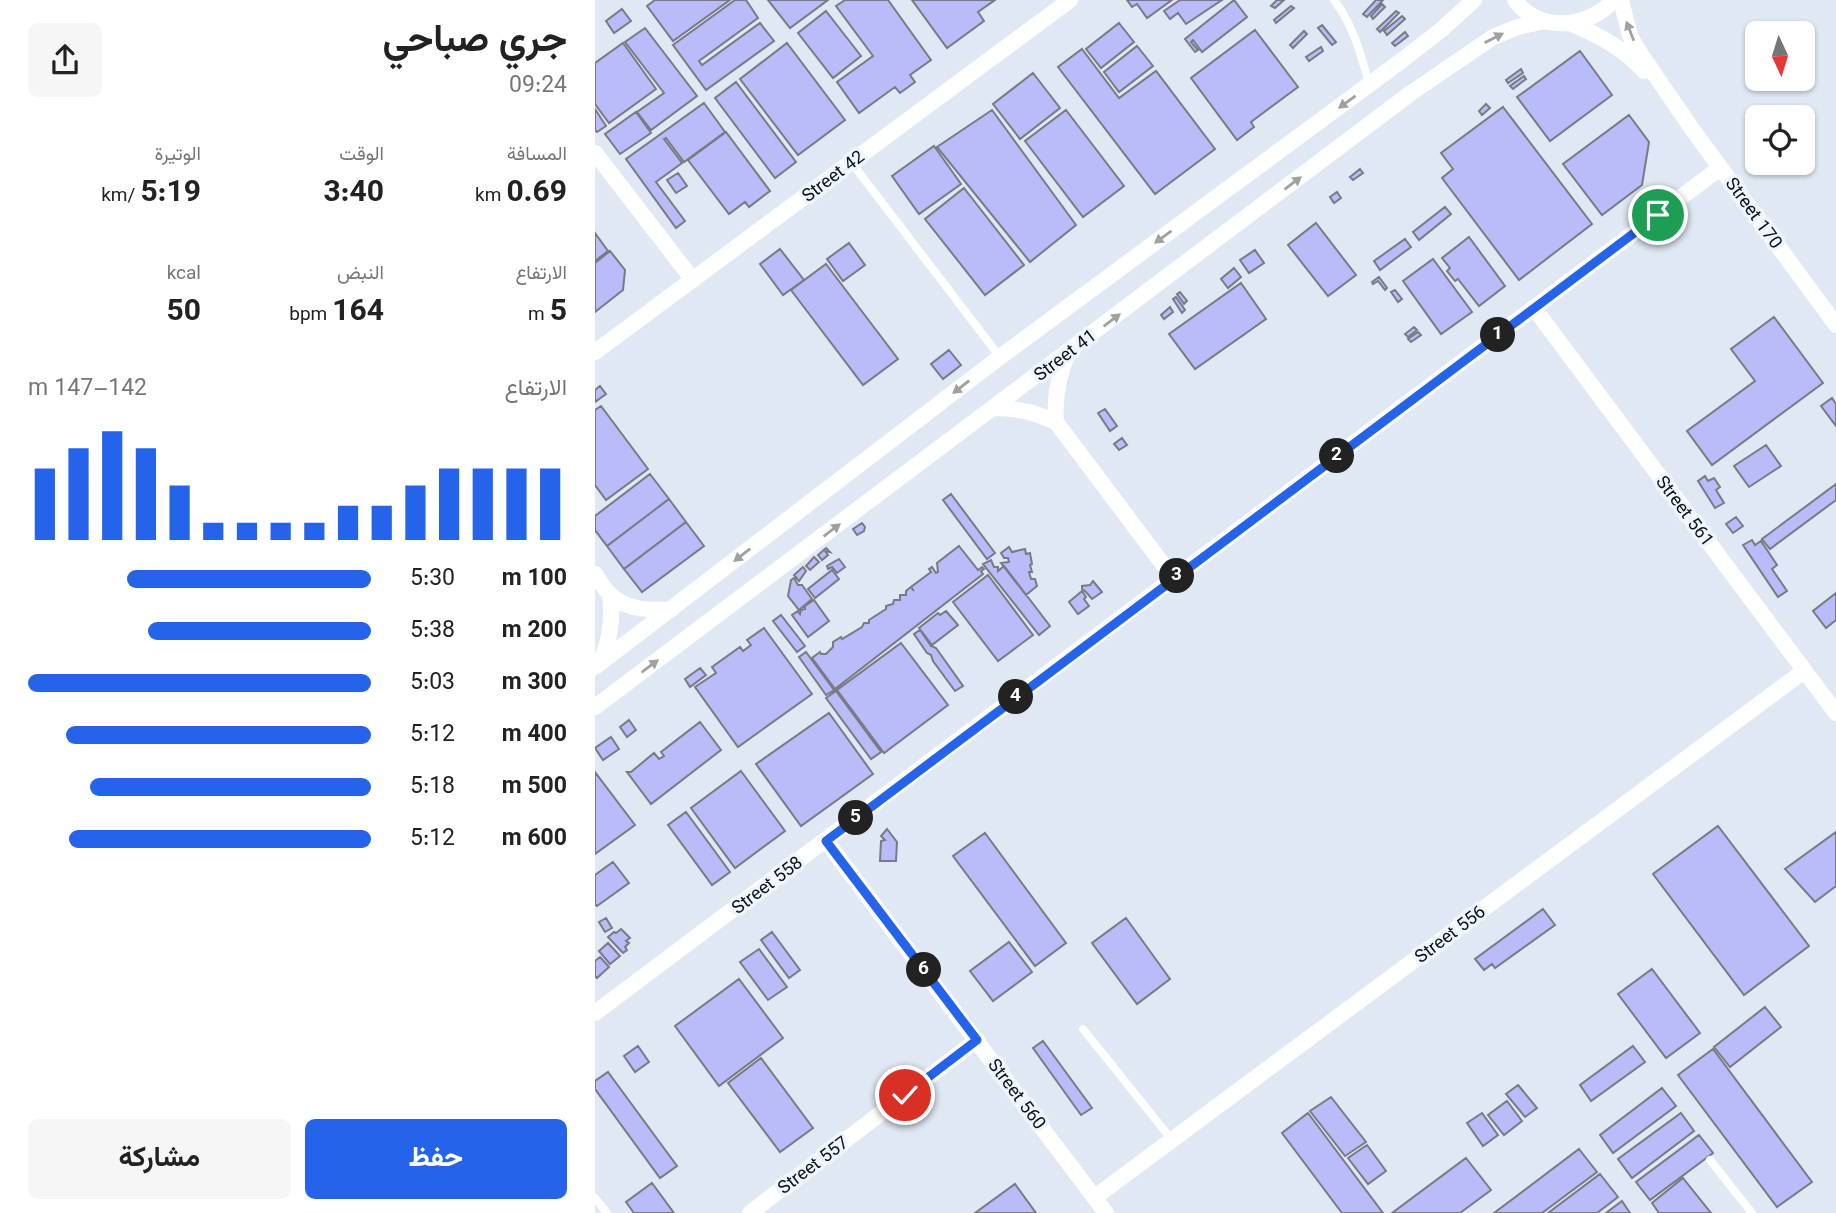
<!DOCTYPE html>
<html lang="ar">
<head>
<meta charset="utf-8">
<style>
  :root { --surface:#fff; --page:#f6f6f6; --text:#222; --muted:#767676; --accent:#2563eb }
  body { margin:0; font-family:Georgia,Vazirmatn,serif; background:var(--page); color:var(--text); direction:rtl; height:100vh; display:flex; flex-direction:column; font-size:26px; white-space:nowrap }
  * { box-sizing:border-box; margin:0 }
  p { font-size:23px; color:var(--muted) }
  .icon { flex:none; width:38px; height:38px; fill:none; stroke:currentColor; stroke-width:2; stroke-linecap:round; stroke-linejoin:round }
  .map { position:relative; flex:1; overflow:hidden; direction:ltr }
  .sheet { display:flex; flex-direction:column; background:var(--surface); width:595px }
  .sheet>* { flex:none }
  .needle { width:46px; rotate:176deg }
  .fabs { position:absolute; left:1150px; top:21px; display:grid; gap:14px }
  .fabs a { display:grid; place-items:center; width:70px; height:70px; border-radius:10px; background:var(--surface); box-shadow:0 2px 5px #0004; font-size:35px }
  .pin { position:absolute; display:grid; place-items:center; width:60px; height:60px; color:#fff; margin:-30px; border:4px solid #fff; border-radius:50%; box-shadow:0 2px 7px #0007 }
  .km { position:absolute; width:35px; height:35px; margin:-18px; border-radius:50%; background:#222; color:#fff; font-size:19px; line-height:35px; text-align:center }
  .round { display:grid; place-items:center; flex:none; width:74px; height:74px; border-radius:10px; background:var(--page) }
  .head { display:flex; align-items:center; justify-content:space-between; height:119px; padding:0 28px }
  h1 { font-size:38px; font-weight:700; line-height:52px }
  .figures { display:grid; grid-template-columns:repeat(3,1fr); gap:10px; height:119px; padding:7px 28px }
  .figures div { display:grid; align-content:center }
  .figures b { font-size:30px; font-weight:700 }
  .figures small { font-size:19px; font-weight:400 }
  .figures p { font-size:19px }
  .chart { height:196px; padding:14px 28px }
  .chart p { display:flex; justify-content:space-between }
  .chart svg { width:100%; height:126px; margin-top:7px; stroke:var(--accent); stroke-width:6 }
  .primary-button { display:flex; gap:14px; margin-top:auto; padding:14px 28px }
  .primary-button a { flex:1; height:80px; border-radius:10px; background:var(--accent); color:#fff; font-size:28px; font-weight:700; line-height:80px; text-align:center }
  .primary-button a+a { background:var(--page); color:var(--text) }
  ul { padding:0 28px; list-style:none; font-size:23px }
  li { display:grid; grid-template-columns:112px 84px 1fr; align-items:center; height:52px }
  li i { height:18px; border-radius:9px; background:var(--accent) }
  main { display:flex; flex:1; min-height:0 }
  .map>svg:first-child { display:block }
</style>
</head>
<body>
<main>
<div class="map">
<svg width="1241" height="1213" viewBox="0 0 1241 1213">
  <rect width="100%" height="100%" fill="#e0e8f3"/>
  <path fill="#babcf9" stroke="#797a85" stroke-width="2" d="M60,0H135L78,41L52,6Z
    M140,0H151L163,18L104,61L107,65L165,23L179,41L111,90L78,45Z
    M173,0H233L195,28Z
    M250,0H293L336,60L315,75L320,82L305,93L300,87L264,113L242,82L278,56L241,6Z
    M317,0H400L383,12L389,21L352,48Z
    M532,0H577L552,18L542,4L537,7Z
    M585,0H627L591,24L583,13L575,19L569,11Z
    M639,0L652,17L607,52L598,40L596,42L603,50L600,52L590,39Z
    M682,0H689L680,8L676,6Z
    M781,0H788L772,17L768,14Z
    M787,4L790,7L778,19L776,16Z
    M696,6L699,8L681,23L679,20Z
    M27,9L36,21L19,33L11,21Z
    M231,11L266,56L238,78L203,33Z
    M801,11L804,13L785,32L782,29Z
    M807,16L810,19L792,35L789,31Z
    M524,23L539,42L506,68L491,49Z
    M727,25L741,42L737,45L723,28Z
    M50,28L102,96L56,130L42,112L69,93L30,42Z
    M660,30L703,87L656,122L659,127L642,140L596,78Z
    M709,31L712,34L698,48L695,45Z
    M810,32L813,36L800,46L797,43Z
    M28,43L61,89L14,123L0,104V63Z
    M192,43L250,120L203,155L145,79Z
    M542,46L558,66L524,92L509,72Z
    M726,47L728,51L714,61L711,57Z
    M487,49L524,98L561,71L620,149L560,194L463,67Z
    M985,51L1017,95L955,141L922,97Z
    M926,69L928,73L913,83L911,80Z
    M438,73L465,108L425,139L398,104Z
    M929,76L931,79L918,89L915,86Z
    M141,82L201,162L180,178L120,98Z
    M109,103L130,132L89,162L71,138L69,139L87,163L61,182L90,221L81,228L31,159Z
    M891,104L895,108L887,115L884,111Z
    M908,107L997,224L924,280L847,178L858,169L846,153Z
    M0,109L11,126L2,132L0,130Z
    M397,110L481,225L435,262L342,147Z
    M471,110L529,186L488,217L430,141Z
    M41,112L56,133L25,154L10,134Z
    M1034,115L1054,142L1047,185L1007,215L968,164Z
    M131,132L175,191L154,207L150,202L134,214L93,160Z
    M339,146L366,184L324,214L297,176Z
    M765,169L768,173L758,180L755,177Z
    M83,173L92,186L81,193L72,180Z
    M369,188L429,265L390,295L330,219Z
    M742,192L746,198L739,203L735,197Z
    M850,207L856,214L824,240L818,232Z
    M721,223L761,275L733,296L693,245Z
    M0,233L13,251L0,261Z
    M874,237L910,286L884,306L863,279L860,281L852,271L855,268L847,258Z
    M810,239L816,247L785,270L779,261Z
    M254,243L270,265L248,281L232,259Z
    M185,249L209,280L188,295L165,264Z
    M660,250L669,263L654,273L645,260Z
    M15,251L30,270L28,290L0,312V263Z
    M838,259L877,312L846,334L808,281Z
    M231,264L303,359L268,385L196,290Z
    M639,268L646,277L633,288L626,279Z
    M784,277L792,288L790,290L783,281L778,284L777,282Z
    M646,283L671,319L600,369L574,334Z
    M800,290L807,299L803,302L796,292Z
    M585,292L592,301L589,304L582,294Z
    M581,297L590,310L587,313L578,299Z
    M575,307L578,312L569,319L566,315Z
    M1179,317L1228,383L1117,465L1092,431L1160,381L1136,349Z
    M819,327L822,330L813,337L810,334Z
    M823,332L826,335L816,342L813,339Z
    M354,350L366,365L348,379L336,364Z
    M5,386L11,394L0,402V390Z
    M1237,398L1241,404V426L1226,406Z
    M6,406L53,469L11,500L0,485V410Z
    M510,409L522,426L515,431L503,413Z
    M527,438L532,445L524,450L519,444Z
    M1171,445L1186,466L1154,487L1139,466Z
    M55,474L74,499L12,546L0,530V516Z
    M1110,476L1113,481L1119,478L1125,487L1121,490L1129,503L1120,508L1103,481Z
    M1241,484V500L1175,549L1167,539Z
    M356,494L400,553L392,559L348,500Z
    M74,499L91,522L29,569L12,546Z
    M1141,517L1148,526L1138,533L1131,524Z
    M91,522L109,546L47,592L29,569Z
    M267,523L270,527L269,531L262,535L258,529Z
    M1157,540L1160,545L1166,541L1182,565L1177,569L1192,591L1183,597L1148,545Z
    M364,546L383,570L387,567L389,569L386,571L388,574L240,689L217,658L225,652L226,654H231L238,647V642L246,637L247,639L267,627L269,623H274V620L291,609V606L298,604L299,600H305V595H311V591L316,587L319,591L316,587L336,572L334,569L337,567L341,573L343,572L342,563Z
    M414,547L417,552L430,549L431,554L435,553L437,564L435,565L437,572H434L436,579H440L442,586L431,595L406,563L414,562L413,558H409L406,553Z
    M231,548L235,552L230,551L233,555L227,560L223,555Z
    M219,557L224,562L215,570L211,566Z
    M244,559L250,567L242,573L237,567L233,569L232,566Z
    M396,560L399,567H403V571L409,566L455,626L444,635L388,564Z
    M208,567L211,571L204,581L199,575Z
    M237,570L244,579L220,598L213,589Z
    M393,575L438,635L403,661L358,602Z
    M199,578L203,585H207L217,599L204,610L193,596L196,580Z
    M498,581L507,592L497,599L491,592L487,589V586L495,585Z
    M487,591L491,597L489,599L494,606L483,614L474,602Z
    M1241,593V620L1231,628L1218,611Z
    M219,600L234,621L213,637L197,615L203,611L205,614L206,610L210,609V606Z
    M351,611L363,625L337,645L324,628L343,613L345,615Z
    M186,615L210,646L202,652L178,621Z
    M169,628L217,694L143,747L100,687L121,673L117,667L145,647L148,651L156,645L152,640Z
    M325,630L336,646L341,648L368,686L360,691L338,661L336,655L332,653L319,634Z
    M306,643L353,705L289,753L242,690Z
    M211,652L239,690L231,695L204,657Z
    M105,668L111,675L95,687L90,679Z
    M241,691L286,752L276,759L231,698Z
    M234,713L278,774L206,826L161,764Z
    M34,720L41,730L32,737L25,727Z
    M105,722L126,750L56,804L32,772H36L59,753L64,759L69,756L66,752Z
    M16,737L24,749L8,760L0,748Z
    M146,771L190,831L140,868L96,808Z
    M0,772L40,825L0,854Z
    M91,812L135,872L117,885L73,825Z
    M1123,826L1214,946L1149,995L1058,874Z
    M292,829L302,842L301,861H285L286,841L290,840L286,836Z
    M1241,832V886L1220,902L1190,869Z
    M390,833L471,943L440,966L358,856Z
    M18,862L34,883L2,906L0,904V875Z
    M948,909L960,925L900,968L897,964L889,970L880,959Z
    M11,918L17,928L10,932L4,922Z
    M531,918L575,979L542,1004L497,943Z
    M26,929L35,938L31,941L34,943L30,947L32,950L28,953L13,937L19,932L21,933Z
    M177,932L205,970L194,978L166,940Z
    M414,942L437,972L398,1001L375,971Z
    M13,943L25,956L15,964L4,951Z
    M164,949L192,987L173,1000L145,962Z
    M5,957L14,967L2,978L0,976V961Z
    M1057,969L1105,1033L1071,1058L1023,994Z
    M144,979L188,1038L124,1086L80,1026Z
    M1170,1007L1186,1027L1135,1067L1119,1047Z
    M448,1041L497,1108L486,1115L438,1048Z
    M43,1046L54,1062L40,1072L29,1056Z
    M1038,1046L1050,1062L996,1101L985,1085Z
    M1118,1049L1217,1182L1182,1207L1083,1075Z
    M166,1058L218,1128L185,1152L133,1083Z
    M13,1072L82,1166L65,1178L0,1089V1081Z
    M923,1085L942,1108L930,1117L911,1094Z
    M1067,1088L1081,1106L1018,1153L1005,1135Z
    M736,1097L771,1142L750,1156L715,1111Z
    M912,1101L927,1121L909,1135L893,1115Z
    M713,1113L788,1213H747L687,1133Z
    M887,1113L903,1135L888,1146L872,1123Z
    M1086,1113L1099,1131L1037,1178L1023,1159Z
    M1104,1135L1118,1153L1055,1200L1041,1182Z
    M772,1145L791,1171L773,1184L753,1158Z
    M984,1149L1002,1172L947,1213H899Z
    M871,1158L896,1190L865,1213H797Z
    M1005,1174L1023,1197L1002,1213H953Z
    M1088,1178L1116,1213H1064L1057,1203Z
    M57,1183L79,1213H39L31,1202Z
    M420,1184L441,1213H380Z
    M1027,1201L1035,1213H1011Z"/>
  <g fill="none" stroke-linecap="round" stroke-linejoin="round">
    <path stroke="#fff" stroke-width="8" d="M739,0C758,25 766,54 774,84
      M256,162L405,357
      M488,1029L577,1140
      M1115,1160L1157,1213
      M0,1198L12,1213"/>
    <path stroke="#fff" stroke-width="16" d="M920,0C944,33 993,29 1019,0
      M1026,0L1035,36L1047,56L1097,129L1241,325
      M977,24C1004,35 1030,49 1049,71
      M0,153L98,280
      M939,308L1241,713
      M0,352L475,0
      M399,408C422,408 440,412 461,422L579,579
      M461,422C459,397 463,376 473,353
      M0,574C4,580 8,587 13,592C28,610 55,611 77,609
      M5,663C15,640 18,620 15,594
      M0,667L405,357L806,61L846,30L879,0
      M0,707L816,93L898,37L923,27L950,21
      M231,841L511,1213
      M0,1013L1125,168
      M500,1197L1209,671
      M155,1213L382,1040"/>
  </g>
  <defs><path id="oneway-solid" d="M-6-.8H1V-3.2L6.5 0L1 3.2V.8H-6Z" transform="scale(1.75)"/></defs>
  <g fill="#9fa0a1">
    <use href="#oneway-solid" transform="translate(1035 31) rotate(-111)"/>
    <use href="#oneway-solid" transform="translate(899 38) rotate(-27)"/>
    <use href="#oneway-solid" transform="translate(752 102) rotate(144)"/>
    <use href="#oneway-solid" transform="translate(698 183) rotate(-37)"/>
    <use href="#oneway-solid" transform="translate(568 237) rotate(144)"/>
    <use href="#oneway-solid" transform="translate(517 320) rotate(-37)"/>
    <use href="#oneway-solid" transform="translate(366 387) rotate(142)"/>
    <use href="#oneway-solid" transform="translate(237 530) rotate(-37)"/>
    <use href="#oneway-solid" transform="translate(147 555) rotate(142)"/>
    <use href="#oneway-solid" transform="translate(55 666) rotate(-37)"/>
  </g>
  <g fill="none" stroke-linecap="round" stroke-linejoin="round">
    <g stroke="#fff" stroke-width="14">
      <path id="route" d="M310,1095L382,1040L231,841L1063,215"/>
    </g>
    <use href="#route" stroke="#2563eb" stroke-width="9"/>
  </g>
  <g text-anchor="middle" stroke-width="7" stroke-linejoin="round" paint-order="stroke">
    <g font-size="18" fill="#0e1115" stroke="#eff5fe">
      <text transform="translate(238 176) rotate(-37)" y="6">Street 42</text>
      <text transform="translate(1159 213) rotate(54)" y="6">Street 170</text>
      <text transform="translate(470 355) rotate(-37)" y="6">Street 41</text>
      <text transform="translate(1090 511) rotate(53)" y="6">Street 561</text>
      <text transform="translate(172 885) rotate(-37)" y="6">Street 558</text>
      <text transform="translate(855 934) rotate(-37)" y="6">Street 556</text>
      <text transform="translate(422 1094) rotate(53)" y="6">Street 560</text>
      <text transform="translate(218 1165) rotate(-37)" y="6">Street 557</text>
    </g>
  </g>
</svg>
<div class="fabs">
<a><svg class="needle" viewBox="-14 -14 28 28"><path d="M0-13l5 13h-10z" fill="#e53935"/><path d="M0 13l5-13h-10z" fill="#767676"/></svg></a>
<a><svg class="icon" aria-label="locate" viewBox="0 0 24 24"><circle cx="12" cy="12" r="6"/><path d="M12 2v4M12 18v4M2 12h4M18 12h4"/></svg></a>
</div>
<div class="pin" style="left:1063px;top:215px;background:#1e9e55"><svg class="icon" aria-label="arrive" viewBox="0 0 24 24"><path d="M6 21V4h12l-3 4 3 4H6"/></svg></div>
<div class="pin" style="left:310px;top:1095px;background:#d93025"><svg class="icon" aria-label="check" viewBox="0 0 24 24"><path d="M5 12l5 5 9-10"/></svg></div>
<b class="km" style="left:903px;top:335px">1</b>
<b class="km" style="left:742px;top:456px">2</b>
<b class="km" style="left:582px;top:576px">3</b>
<b class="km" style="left:421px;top:697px">4</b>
<b class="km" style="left:261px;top:818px">5</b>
<b class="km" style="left:329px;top:970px">6</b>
</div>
<section class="sheet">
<div class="head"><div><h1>جري صباحي</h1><p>09:24</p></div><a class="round"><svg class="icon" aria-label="share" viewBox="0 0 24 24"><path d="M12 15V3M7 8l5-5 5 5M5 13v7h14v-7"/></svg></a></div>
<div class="figures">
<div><p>المسافة</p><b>0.69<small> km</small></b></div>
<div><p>الوقت</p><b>3:40</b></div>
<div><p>الوتيرة</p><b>5:19<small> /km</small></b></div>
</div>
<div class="figures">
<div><p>الارتفاع</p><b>5<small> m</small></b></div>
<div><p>النبض</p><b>164<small> bpm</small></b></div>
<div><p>kcal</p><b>50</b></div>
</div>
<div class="chart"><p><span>الارتفاع</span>142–147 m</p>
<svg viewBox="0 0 160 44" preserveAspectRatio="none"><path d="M5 44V19M15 44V12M25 44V6M35 44V12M45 44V25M55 44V38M65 44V38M75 44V38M85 44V38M95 44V32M105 44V32M115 44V25M125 44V19M135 44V19M145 44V19M155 44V19"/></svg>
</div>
<ul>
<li><b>100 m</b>5:30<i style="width:71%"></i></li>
<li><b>200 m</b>5:38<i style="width:65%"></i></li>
<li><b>300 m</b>5:03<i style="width:100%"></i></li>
<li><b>400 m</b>5:12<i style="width:89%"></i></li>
<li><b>500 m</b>5:18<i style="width:82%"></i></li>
<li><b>600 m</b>5:12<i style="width:88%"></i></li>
</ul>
<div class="primary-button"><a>حفظ</a><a>مشاركة</a></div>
</section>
</main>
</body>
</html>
